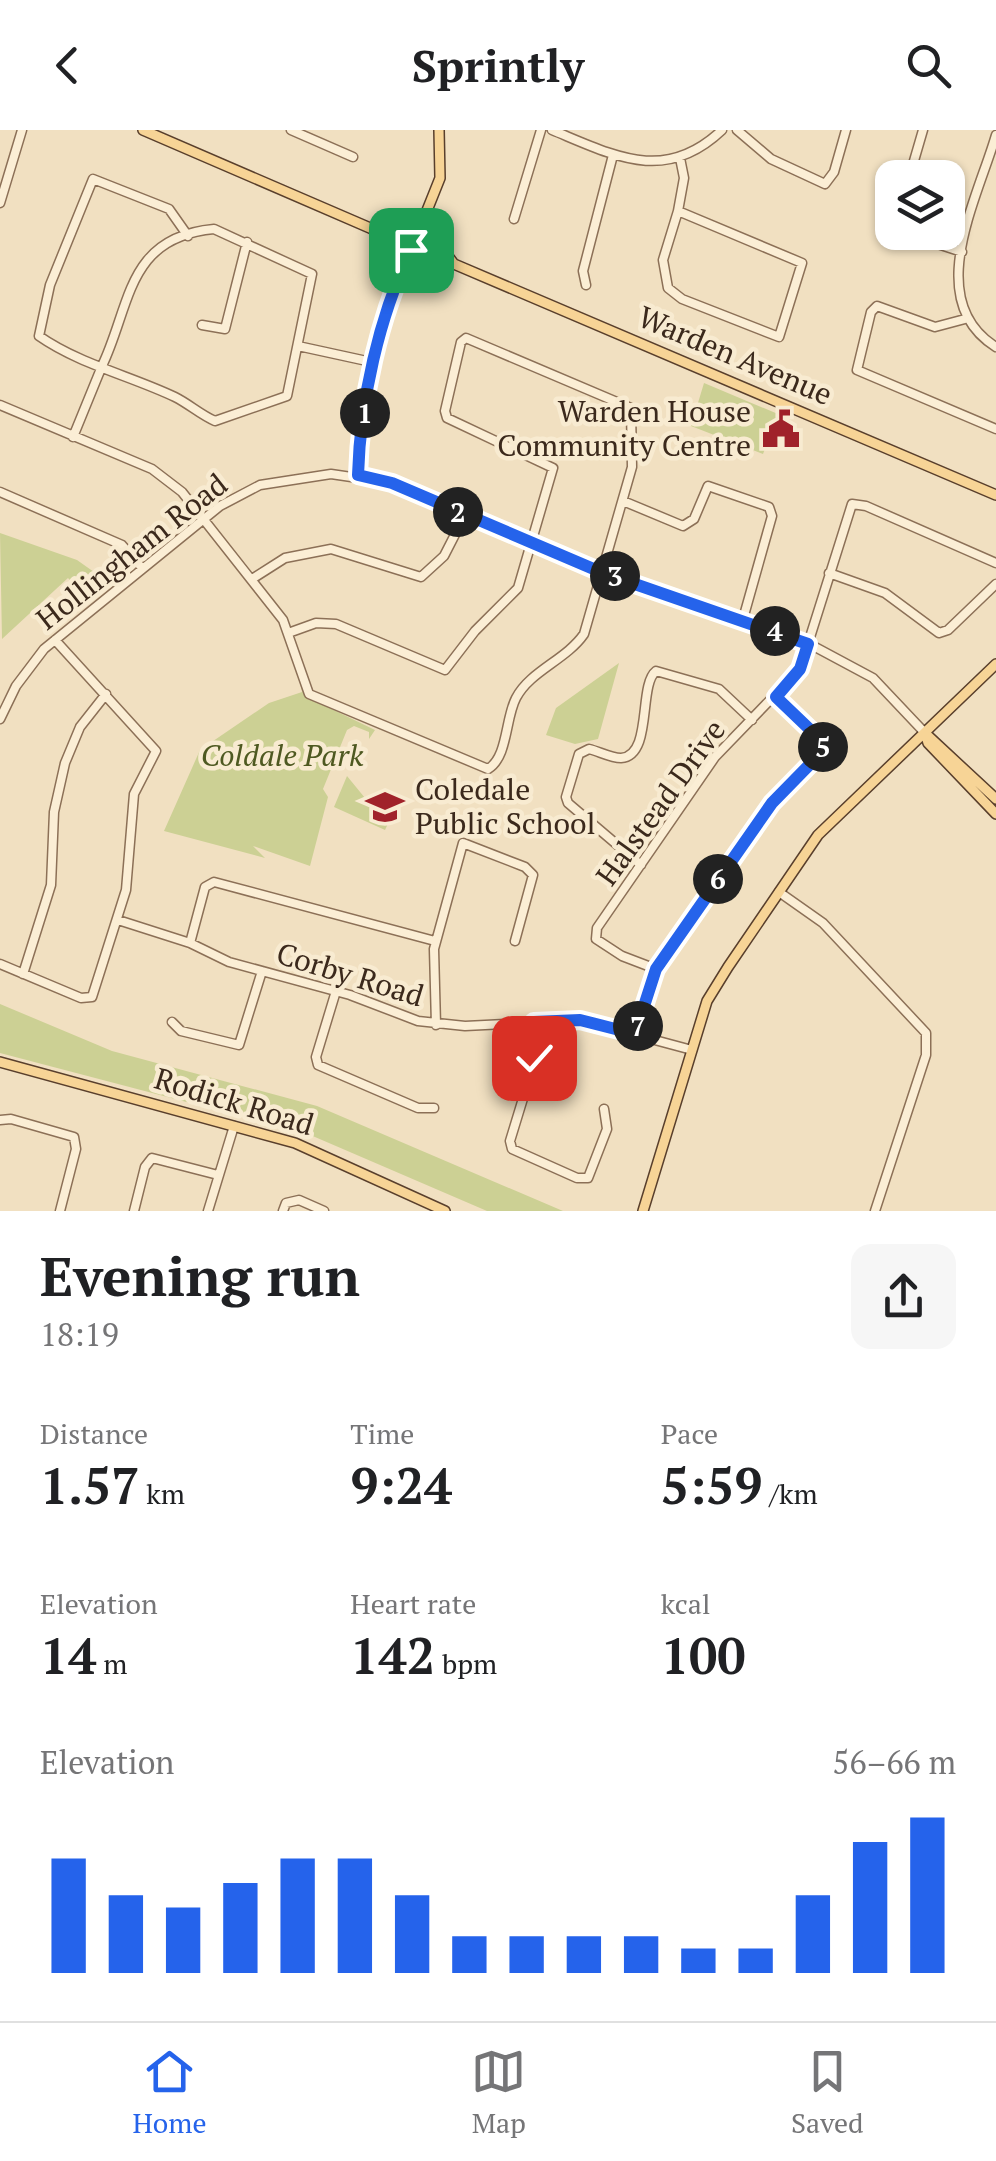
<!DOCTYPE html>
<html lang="en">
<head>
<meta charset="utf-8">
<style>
  :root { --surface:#fff; --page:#f6f6f6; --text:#202124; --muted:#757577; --line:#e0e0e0; --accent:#2563eb }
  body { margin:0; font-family:"PT Serif",serif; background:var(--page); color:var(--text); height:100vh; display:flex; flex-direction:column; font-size:38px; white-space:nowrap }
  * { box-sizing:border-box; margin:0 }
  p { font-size:32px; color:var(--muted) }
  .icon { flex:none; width:55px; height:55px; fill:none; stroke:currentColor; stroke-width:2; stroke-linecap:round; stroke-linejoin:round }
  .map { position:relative; height:1081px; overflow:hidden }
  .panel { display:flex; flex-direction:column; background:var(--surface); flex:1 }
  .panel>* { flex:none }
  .tools { position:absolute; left:875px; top:30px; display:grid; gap:20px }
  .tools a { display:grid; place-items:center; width:90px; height:90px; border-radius:20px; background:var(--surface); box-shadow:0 2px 8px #0004; font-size:50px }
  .pin { position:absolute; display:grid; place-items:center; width:85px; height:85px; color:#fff; margin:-42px; border-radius:20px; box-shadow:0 5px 15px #0006 }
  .km { position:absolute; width:50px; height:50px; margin:-25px; border-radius:50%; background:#222; color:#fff; font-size:28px; line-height:50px; text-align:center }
  .round { display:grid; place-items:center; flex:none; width:105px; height:105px; border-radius:20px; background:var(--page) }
  .summary { display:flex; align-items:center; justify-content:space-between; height:170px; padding:0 40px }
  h1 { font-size:55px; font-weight:800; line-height:75px }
  .stats { display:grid; grid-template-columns:repeat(3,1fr); gap:15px; height:170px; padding:10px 40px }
  .stats div { display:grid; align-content:center }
  .stats b { font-size:50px; font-weight:800 }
  .stats small { font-size:28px; font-weight:400 }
  .stats p { font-size:28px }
  .chart { height:280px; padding:20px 40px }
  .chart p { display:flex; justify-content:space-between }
  .chart svg { width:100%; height:180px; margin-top:10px; stroke:var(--accent); stroke-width:6 }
  header { display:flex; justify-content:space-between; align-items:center; height:130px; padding:0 40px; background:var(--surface); font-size:45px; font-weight:800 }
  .dock { display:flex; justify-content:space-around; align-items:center; height:140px; border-top:2px solid var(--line); background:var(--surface); font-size:28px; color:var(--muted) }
  .dock a { display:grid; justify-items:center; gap:5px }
  .dock .on { color:var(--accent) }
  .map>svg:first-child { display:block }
</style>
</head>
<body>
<header><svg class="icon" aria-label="back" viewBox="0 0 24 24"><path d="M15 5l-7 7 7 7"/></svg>Sprintly<svg class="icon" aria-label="search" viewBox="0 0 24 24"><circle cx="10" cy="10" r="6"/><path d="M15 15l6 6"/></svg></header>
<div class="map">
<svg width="996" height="1081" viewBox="0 0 996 1081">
  <rect width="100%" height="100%" fill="#f1e0c1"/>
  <path fill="#ccd094" d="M704,253L778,284L763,324L691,296Z
    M0,403L77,430L111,454L89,472L68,448L2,509Z
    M619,533L598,609L575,614L546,605L556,578Z
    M300,552L313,570L375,600L369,609V602L354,596L347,600L323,659L328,667L310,736L253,716L265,728L164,701L200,620L269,573L302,562Z
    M347,646L365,668L393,683L385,700L334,677Z
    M0,874L112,921L317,976L563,1081H487L308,1004L0,923Z"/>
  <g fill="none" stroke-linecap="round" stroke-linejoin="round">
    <g stroke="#8c7057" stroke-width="11">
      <path id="minor" d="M291,0L353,27
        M552,0C615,26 665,54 722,0
        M737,0L771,29L825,54L834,42L846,0
        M996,5C977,70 922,171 996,217
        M909,48L923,0
        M0,73L22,0
        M678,81L663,130L668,158L682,169L779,207L802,133L678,81L684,48L680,28
        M514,89L541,0
        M901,102L962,122
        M586,155L583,141L613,25
        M965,189L935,197L877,176L871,182L857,240L996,299
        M202,195L225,199L247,112
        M298,216L376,233
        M0,275L152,339L182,362L283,490L309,564L488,639C508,627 505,589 516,568C530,541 566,530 584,504L632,337L631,278L466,208L461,212L445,281L447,288L553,338L518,458L475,501L445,540L336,494L316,493L291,502
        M73,307L102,236C131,176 126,107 214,99L312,144L287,266L215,291C201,285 189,274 175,267C131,246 79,234 39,206L50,155L93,49L169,79L188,106
        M358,345C361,272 379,186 411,120
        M0,362L122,415L142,438
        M623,371L683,396L694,389L708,356L769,377L772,386L743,489
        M829,443L885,463L939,503L948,500L996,454
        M252,449L285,428L331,419L421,447L444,426L465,385
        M0,589L16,556L44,519L220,376L260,355L331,344L392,353L603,443L817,518L873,548L925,603
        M641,735L568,673L566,667L579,624L589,619C598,621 611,628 621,628C653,626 638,555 656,541L719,559L752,590
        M779,762L823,793L926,903V925L875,1081
        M118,790L190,813L229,832L350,865L418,891L465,896L580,890L692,920
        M190,813L205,757L214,752L435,811
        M0,834L81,868L92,867L126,760L134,664L156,621L55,510
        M656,839L622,826L596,809L597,798L715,627L800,539L852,374L866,376L996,433
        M23,844L51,755L54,682L65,633L80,597L106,564
        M336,861L316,927L318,935L418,978H434
        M172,892L181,901L239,915L262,841
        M534,893L532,939L510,1011L512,1019L577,1048H588L607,999L604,979
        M436,895L434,819L463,713L525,737L533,745L515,811
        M635,904L656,839L772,673L822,620L823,610L776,567
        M0,990L11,989L74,1007L76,1019L60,1081
        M134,1081L145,1037L152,1028L218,1045
        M208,1081L234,996
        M283,1081L286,1073L299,1070L324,1081"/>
    </g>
    <g stroke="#593f2c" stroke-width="12">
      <path id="major" d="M143,0L370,98L420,125L454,134
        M370,98L379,96L448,126L454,134L996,365
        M414,113L440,48L439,0
        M925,603L928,613L996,684
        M925,603L996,669
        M0,932L295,1013L445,1081
        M643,1081L707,871L728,837L818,705L996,534"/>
    </g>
    <use href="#minor" stroke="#fbeed5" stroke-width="8"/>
    <use href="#major" stroke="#f7d496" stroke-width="9"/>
  </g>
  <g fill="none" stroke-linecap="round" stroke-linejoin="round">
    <g stroke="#fff" stroke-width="20">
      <path id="route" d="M411,120C379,186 360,272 358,345L392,353L603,443L808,514L800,539L776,567L824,613L818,626L772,673L656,839L635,904L580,890L534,892V928"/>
    </g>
    <use href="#route" stroke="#2563eb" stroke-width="12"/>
  </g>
  <defs>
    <g id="civic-bare" transform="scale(3)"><path d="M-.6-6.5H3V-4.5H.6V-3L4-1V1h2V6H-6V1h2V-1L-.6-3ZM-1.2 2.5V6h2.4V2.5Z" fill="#a0222a" stroke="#f8ebd1" stroke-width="2.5" paint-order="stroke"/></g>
    <g id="school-bare" transform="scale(3)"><path d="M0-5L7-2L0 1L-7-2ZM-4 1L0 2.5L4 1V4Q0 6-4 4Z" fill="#a0222a" stroke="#f8ebd1" stroke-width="2.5" paint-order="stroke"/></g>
  </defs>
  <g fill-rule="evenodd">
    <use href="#civic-bare" x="781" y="299"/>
    <use href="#school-bare" x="385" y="677"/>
  </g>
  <g text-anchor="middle" stroke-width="9" stroke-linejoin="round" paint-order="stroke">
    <g font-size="30" fill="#3b291c" stroke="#f8ebd1">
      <text transform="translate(735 226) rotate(23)" y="10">Warden Avenue</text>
      <text transform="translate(132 422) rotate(-38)" y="10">Hollingham Road</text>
      <text transform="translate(661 673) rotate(-54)" y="10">Halstead Drive</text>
      <text transform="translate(350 845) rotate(17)" y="10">Corby Road</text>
      <text transform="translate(234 972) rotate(17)" y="10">Rodick Road</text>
    </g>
    <g font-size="30" fill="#3b291c" stroke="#f8ebd1" text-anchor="end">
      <text x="751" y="292">Warden House<tspan x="751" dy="34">Community Centre</tspan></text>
      <text x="415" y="670" text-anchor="start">Coledale<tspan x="415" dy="34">Public School</tspan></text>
    </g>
    <g font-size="30" font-style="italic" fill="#4e5921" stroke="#f8ebd1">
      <text x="282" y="636">Coldale Park</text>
    </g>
  </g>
</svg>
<div class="tools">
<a><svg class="icon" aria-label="layers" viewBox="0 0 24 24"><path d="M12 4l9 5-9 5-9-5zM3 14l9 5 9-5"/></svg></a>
</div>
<div class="pin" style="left:411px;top:120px;background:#1e9e55"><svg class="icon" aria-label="arrive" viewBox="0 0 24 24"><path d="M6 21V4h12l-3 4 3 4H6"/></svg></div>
<div class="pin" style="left:534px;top:928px;background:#d93025"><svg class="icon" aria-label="check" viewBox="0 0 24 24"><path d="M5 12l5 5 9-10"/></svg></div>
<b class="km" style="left:365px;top:283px">1</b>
<b class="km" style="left:458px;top:382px">2</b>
<b class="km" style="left:615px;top:446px">3</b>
<b class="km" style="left:775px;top:501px">4</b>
<b class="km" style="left:823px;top:617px">5</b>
<b class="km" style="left:718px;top:749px">6</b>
<b class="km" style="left:638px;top:896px">7</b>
</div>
<section class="panel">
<div class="summary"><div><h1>Evening run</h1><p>18:19</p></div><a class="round"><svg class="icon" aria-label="share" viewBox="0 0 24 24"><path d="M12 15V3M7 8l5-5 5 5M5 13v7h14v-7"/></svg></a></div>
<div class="stats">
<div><p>Distance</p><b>1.57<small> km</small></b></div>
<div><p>Time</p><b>9:24</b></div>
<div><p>Pace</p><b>5:59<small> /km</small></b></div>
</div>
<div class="stats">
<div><p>Elevation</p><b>14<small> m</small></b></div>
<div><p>Heart rate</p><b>142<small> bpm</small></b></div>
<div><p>kcal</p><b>100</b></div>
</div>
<div class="chart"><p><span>Elevation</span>56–66 m</p>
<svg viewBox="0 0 160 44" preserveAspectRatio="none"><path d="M5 44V16M15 44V25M25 44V28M35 44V22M45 44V16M55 44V16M65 44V25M75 44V35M85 44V35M95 44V35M105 44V35M115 44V38M125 44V38M135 44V25M145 44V12M155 44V6"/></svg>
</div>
</section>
<nav class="dock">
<a class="on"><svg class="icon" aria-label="home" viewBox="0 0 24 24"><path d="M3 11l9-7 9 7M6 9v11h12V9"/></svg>Home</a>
<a><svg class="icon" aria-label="map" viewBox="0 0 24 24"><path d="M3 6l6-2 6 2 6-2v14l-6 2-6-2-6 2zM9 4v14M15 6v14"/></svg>Map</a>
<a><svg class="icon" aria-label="saved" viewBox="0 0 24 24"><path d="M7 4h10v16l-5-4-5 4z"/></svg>Saved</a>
</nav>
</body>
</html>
